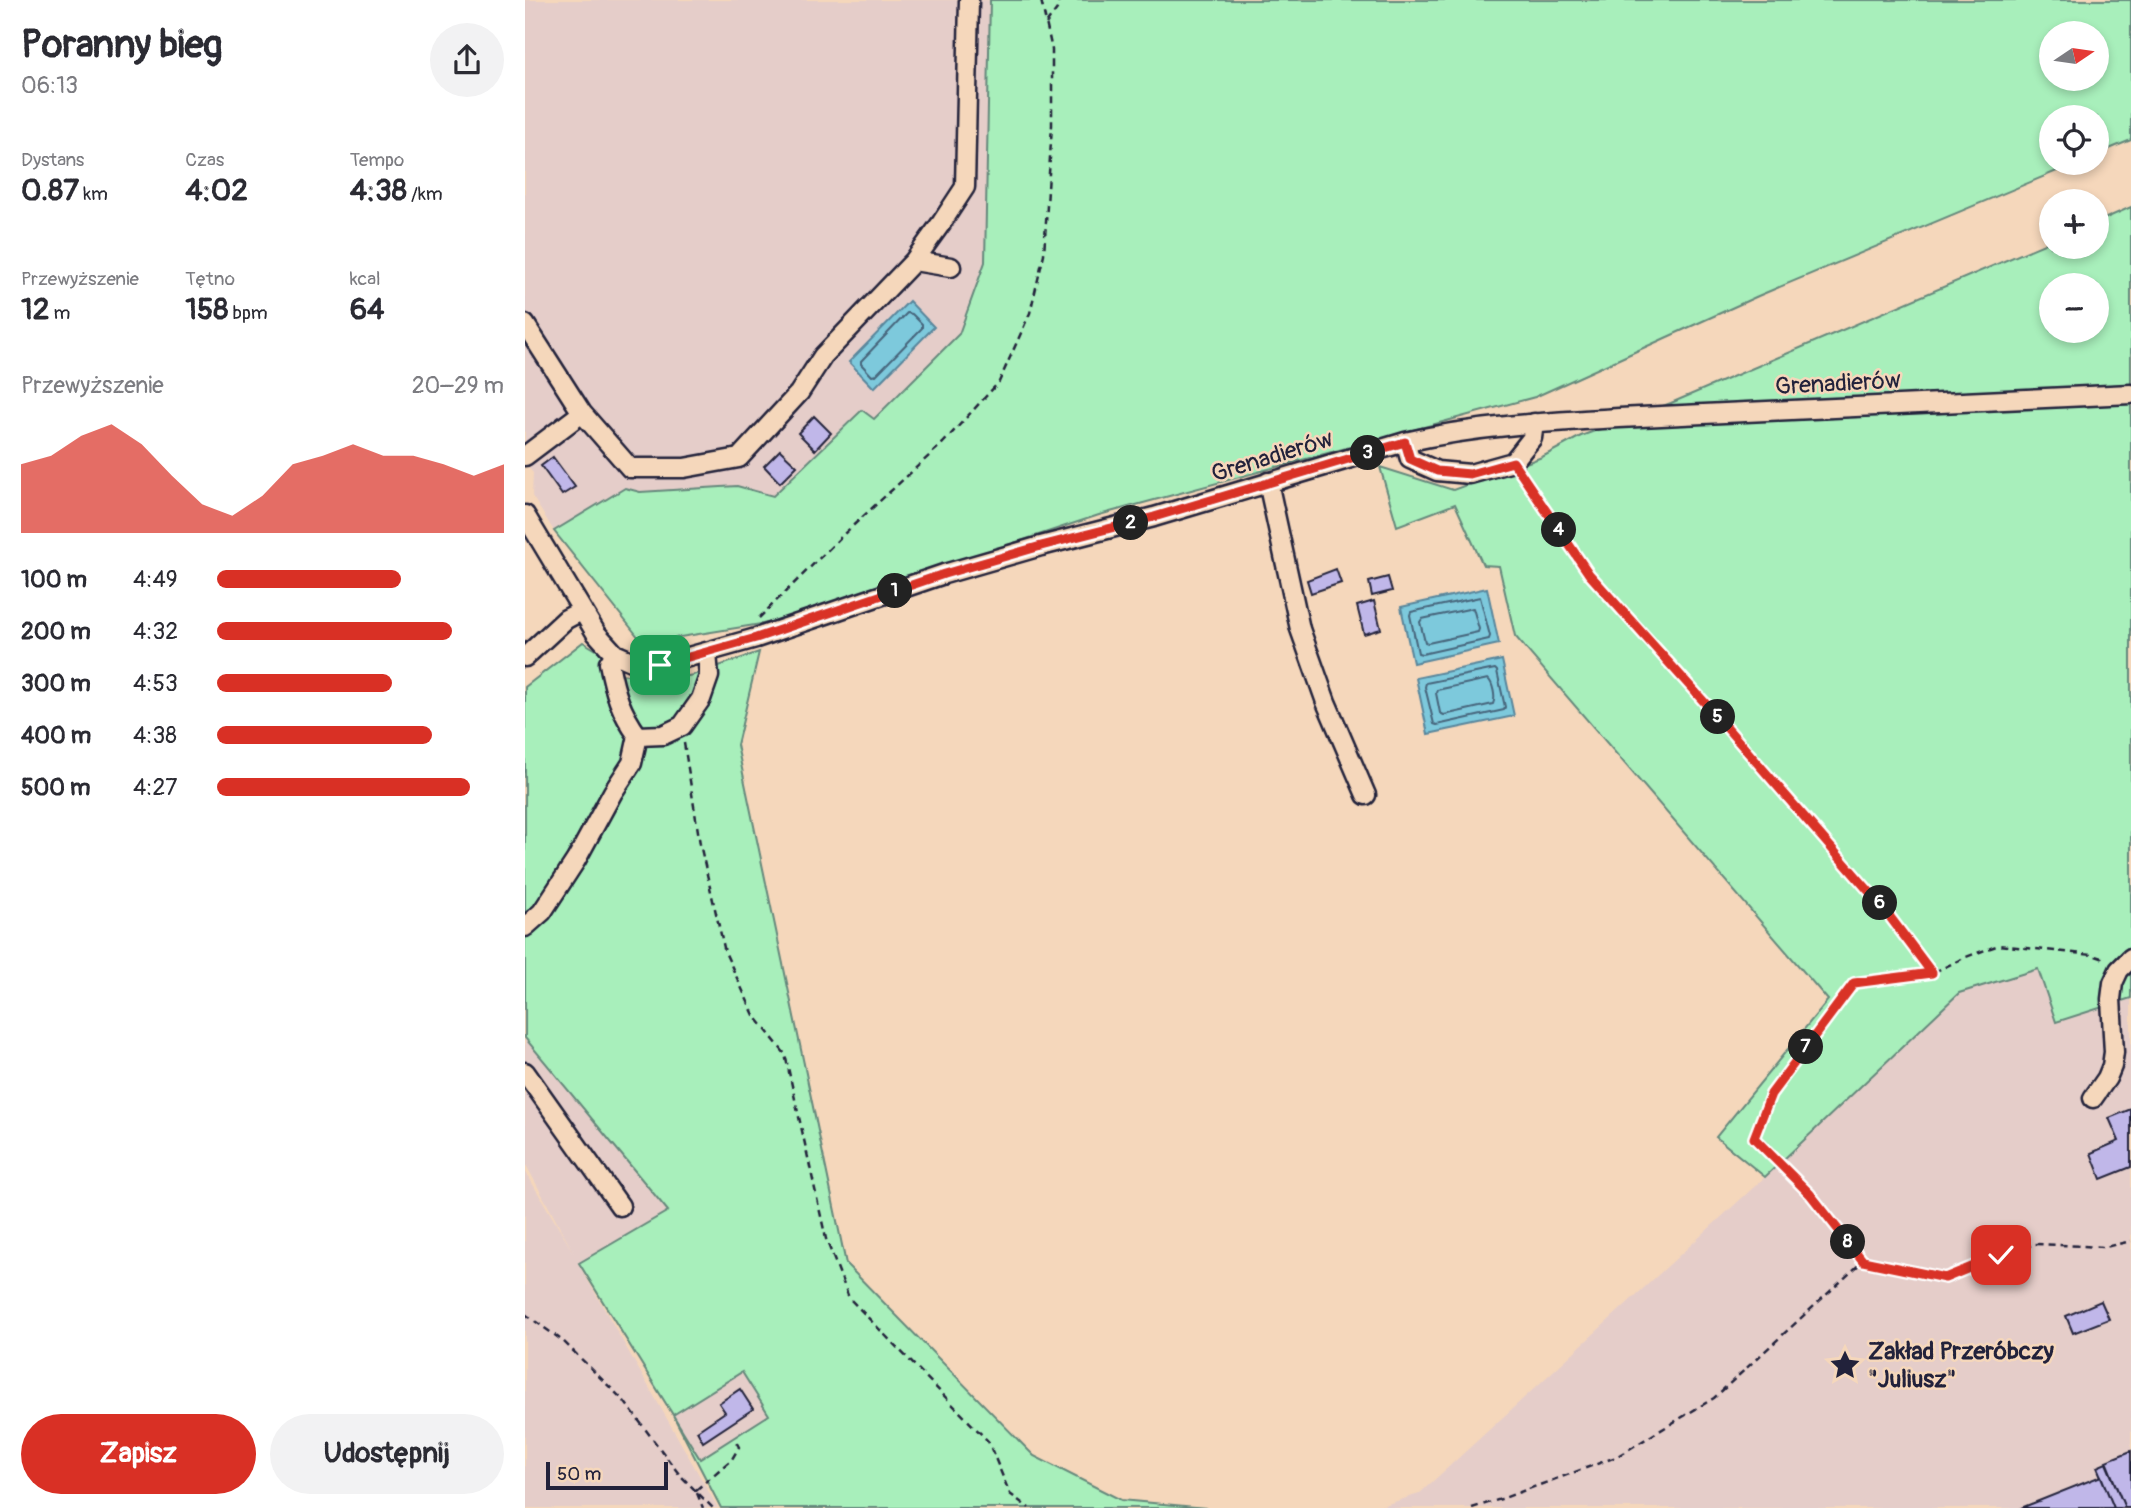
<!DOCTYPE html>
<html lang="pl">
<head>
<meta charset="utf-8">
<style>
  :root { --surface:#fff; --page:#f2f2f3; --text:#2b2b33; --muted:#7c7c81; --accent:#d93025 }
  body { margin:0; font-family:Pangolin,sans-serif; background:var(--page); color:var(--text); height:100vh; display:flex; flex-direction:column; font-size:26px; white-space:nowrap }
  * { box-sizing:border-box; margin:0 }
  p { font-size:23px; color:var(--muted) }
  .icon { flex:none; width:38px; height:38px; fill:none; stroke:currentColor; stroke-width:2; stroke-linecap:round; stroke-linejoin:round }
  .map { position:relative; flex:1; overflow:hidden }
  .details { display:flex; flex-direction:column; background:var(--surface); width:525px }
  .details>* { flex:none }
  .needle { width:46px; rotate:77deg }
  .controls { position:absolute; left:1514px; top:21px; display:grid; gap:14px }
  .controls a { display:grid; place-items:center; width:70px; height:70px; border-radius:50%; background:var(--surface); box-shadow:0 4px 10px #0003; font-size:35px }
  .scale { position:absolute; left:21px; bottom:18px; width:122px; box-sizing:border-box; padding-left:7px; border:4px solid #22223b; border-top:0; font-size:19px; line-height:24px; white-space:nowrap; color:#22223b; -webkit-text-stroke:5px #f5d7bb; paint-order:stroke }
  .pin { position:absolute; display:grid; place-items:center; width:60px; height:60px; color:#fff; margin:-30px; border-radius:14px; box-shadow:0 4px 10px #0006 }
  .km { position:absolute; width:35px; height:35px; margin:-18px; border-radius:50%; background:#222; color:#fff; font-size:19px; line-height:35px; text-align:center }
  .round { display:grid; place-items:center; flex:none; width:74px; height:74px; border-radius:37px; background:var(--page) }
  .head { display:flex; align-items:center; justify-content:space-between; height:119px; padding:0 21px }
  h1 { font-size:38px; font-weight:700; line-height:52px }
  .stats { display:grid; grid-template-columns:repeat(3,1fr); gap:10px; height:119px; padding:7px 21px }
  .stats div { display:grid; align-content:center }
  .stats b { font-size:30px; font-weight:700 }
  .stats small { font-size:19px; font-weight:400 }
  .stats p { font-size:19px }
  .chart { height:196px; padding:14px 21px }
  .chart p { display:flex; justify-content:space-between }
  .chart svg { width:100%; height:126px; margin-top:7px; fill:var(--accent); opacity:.7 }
  .cta { display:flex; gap:14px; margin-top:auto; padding:14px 21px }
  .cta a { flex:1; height:80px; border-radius:42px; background:var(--accent); color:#fff; font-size:28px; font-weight:700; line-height:80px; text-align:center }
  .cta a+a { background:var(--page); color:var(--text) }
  ul { padding:0 21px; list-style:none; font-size:23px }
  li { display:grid; grid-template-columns:112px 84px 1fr; align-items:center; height:52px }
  li i { height:18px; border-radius:9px; background:var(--accent) }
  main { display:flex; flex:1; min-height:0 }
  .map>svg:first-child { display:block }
</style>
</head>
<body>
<main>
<section class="details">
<div class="head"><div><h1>Poranny bieg</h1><p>06:13</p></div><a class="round"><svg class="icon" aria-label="share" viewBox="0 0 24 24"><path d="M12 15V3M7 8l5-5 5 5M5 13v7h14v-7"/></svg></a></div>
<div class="stats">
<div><p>Dystans</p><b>0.87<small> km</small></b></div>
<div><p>Czas</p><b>4:02</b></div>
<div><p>Tempo</p><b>4:38<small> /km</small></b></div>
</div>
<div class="stats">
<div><p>Przewyższenie</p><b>12<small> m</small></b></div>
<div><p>Tętno</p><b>158<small> bpm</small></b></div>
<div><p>kcal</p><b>64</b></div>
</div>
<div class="chart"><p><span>Przewyższenie</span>20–29 m</p>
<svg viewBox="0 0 160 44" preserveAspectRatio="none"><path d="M0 44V20L10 17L20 10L30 6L40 13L50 24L60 34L70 38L80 31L90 20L100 17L110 13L120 17L130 17L140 20L150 24L160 20V44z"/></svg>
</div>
<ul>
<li><b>100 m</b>4:49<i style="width:64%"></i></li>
<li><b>200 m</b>4:32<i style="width:82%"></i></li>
<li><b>300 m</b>4:53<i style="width:61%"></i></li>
<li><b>400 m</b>4:38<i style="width:75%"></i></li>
<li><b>500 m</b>4:27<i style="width:88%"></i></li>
</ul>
<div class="cta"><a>Zapisz</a><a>Udostępnij</a></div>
</section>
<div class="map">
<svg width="1606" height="1508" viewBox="0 0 1606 1508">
  <rect width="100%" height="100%" fill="#f5d7bb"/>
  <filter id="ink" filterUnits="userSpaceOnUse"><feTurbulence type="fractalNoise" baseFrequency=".0143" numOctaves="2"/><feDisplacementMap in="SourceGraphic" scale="14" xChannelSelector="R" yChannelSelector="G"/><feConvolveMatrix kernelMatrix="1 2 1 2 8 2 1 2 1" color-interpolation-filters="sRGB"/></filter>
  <g filter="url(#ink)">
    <path fill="#e5cdc9" d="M0,0H465L460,262L434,334L348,419L336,410L248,496L212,486L115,492L100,488L29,531L7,496L8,473L0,463Z
      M1514,969L1531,1022L1606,998V1508H850L894,1494L1240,1177L1434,993Z
      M0,1038L144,1212L53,1263L193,1508H0V1171L48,1252L0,1163Z
      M217,1371L245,1415L175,1459L148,1415Z"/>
    <path fill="#a8efbb" stroke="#65887b" stroke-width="2" fill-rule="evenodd" d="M465,0H1606V140L1572,154V117H1526V163H1551L1233,296L1010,397L574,515L249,622L118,643L29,531L100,488L115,492L212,486L248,496L337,410L349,419L434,334L460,262ZM1526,33H1572V79H1526Z
      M1606,207V998L1531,1022L1513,969L1434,993L1240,1177L1191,1137L1303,1000L990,636L974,566L958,565L930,504L872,526L855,467L928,490L1017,457L1056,436L1146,403L1526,241V247H1572V222ZM1526,285H1572V331H1526Z
      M58,642L73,651L96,674L138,681L168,675L234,652L212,745L321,1264L509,1456L596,1500L681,1508H196L148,1415L54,1263L143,1211L0,1038V687ZM217,1372L244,1415L175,1459L148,1415Z"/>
    <path fill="#7dc9dc" stroke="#59869c" stroke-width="2" d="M384,301L409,327L349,388L324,362Z
      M962,588L974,644L888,663L876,607Z
      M977,660L989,716L903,734L891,678Z"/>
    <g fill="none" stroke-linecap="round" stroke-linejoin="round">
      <path stroke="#46657b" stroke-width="2" d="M382,313L387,314L397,324V328L351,375L347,376L336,364V361Z
        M955,597L965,636L964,639L897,654L893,653L885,615L886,612Z
        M948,608L954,629L953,632L903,643L900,642L895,622L897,619Z
        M970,669L972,671L980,707L979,710L912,725L909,724L900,687L901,683Z
        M963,679C968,683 971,698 968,704L919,715L915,713L911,693L912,690Z"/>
    </g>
    <path fill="#c0b7e9" stroke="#22223b" stroke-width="2" d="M289,416L306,433L290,450L273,433Z
      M255,450L272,466L255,483L239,466Z
      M28,457L50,487L37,495L16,466Z
      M811,569L816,583L786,593L782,580Z
      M863,577L867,591L847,596L844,582Z
      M849,601L856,629L839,634L832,606Z
      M1606,1109V1167L1576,1179L1566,1153L1594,1141L1584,1118Z
      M1576,1301L1584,1319L1548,1333L1541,1316Z
      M215,1389L228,1409L178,1442L172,1431L200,1412L194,1403Z
      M1606,1451V1508H1600L1581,1461Z
      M1581,1463L1600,1508H1589L1572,1467Z
      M1576,1476L1589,1508H1496Z"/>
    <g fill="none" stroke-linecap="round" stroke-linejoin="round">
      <g stroke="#22223b" stroke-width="23">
        <path id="minor" d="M389,261L417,222L440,187L444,0
          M0,324L57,413L105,468H159L214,458L274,393L298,356L389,261L426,267
          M880,442L885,459L912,471L945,474L988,462L1007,438L1009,423
          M0,456L57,413
          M743,482L775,629L801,702L841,795
          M0,515L71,633L90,654L113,664L135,665L231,638L419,574L516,546L629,517L880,442C951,426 1022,422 1094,418L1606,394
          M90,654L84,663C90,693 95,711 113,736L138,735L157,726L176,699L184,676L182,653
          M0,657L41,619L56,611
          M0,927L17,912L51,860L88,792L107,763L113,736
          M0,1072L95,1206
          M1568,1098L1582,1078L1587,1066L1589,1052L1586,999L1588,983L1594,970L1606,958"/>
      </g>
      <path stroke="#22223b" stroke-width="2.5" stroke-dasharray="7 5" stroke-linecap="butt" d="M521,24L532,9L534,0
        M997,475L1064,574L1181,703L1356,905L1407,973L1441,957L1474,945L1567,955L1580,959
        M234,618L320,533L418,443L474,382L505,313L519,254L527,125V50L516,0
        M159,743L175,844L200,952L229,1015L260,1054L301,1239L324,1298L463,1441L485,1494L504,1508
        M1338,1261L1420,1277L1510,1244L1580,1247L1606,1241
        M0,1314L38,1341L99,1401L154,1474L188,1508
        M171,1490L207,1459L214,1447L209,1438
        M172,1493L178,1508
        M947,1508L976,1499L1091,1457L1189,1398L1338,1261L1285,1194L1229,1138L1246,1095L1330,983L1407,973"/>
      <use href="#minor" stroke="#f5d7bb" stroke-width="18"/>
    </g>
  </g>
  <g fill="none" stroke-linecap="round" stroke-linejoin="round" filter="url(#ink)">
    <g stroke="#fff" stroke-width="14">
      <path id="route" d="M135,665L231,638L419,574L516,546L629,517L880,442L885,459L912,471L945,474L988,462L1064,574L1181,704L1356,905L1407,973L1329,983L1246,1094L1229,1138L1285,1194L1338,1261L1420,1278L1476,1255"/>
    </g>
    <use href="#route" stroke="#d93025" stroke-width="9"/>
  </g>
  <defs>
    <g id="sight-bare" transform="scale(2.415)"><path d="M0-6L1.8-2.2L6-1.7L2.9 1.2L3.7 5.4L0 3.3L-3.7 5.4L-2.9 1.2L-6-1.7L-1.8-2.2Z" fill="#22223b" stroke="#f5d7bb" stroke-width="2.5" paint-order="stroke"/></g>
  </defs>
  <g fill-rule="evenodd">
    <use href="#sight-bare" x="1320" y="1365"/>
  </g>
  <g text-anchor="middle" stroke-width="5" stroke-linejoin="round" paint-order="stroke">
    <g font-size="24" fill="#22223b" stroke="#f5d7bb">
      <text transform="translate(1313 383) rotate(-3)" y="8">Grenadierów</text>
      <text transform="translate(747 456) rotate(-17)" y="8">Grenadierów</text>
    </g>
    <g font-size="24" font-weight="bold" fill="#22223b" stroke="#f5d7bb" text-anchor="start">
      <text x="1343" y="1359">Zakład Przeróbczy<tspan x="1343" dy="28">"Juliusz"</tspan></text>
    </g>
  </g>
</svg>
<div class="controls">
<a><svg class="needle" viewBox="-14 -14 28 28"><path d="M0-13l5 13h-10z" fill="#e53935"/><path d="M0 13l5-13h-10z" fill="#7c7c81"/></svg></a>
<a><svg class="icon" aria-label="locate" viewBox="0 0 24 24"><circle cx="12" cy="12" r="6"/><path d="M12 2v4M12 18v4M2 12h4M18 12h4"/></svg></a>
<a>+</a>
<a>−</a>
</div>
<div class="scale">50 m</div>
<div class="pin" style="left:135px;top:665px;background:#1e9e55"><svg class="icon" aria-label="arrive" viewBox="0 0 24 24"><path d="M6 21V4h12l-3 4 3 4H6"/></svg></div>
<div class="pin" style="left:1476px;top:1255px;background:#d93025"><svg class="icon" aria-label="check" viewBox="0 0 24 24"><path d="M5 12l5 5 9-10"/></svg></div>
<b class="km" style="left:370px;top:591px">1</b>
<b class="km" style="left:606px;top:523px">2</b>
<b class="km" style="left:843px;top:453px">3</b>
<b class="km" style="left:1034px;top:530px">4</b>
<b class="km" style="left:1193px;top:717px">5</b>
<b class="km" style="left:1355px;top:903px">6</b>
<b class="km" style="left:1281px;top:1047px">7</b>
<b class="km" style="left:1323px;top:1242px">8</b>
</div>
</main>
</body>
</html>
